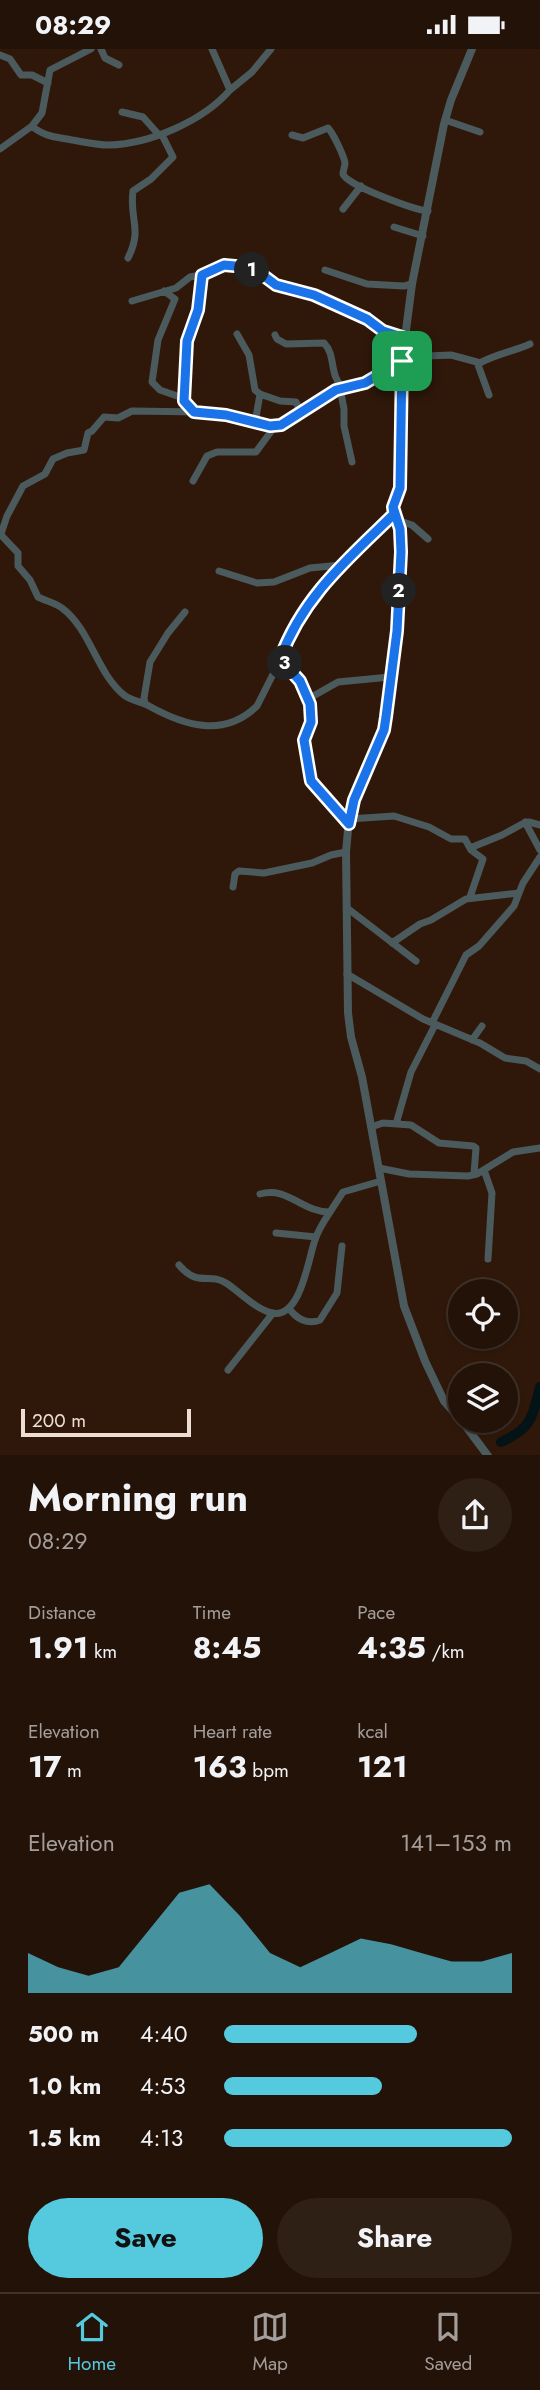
<!DOCTYPE html>
<html lang="en">
<head>
<meta charset="utf-8">
<style>
  :root { --surface:#231208; --page:#2f2016; --text:#f1f3f6; --muted:#a39e9c; --line:#403229; --accent:#55cadf }
  body { margin:0; font-family:Jost,sans-serif; background:var(--page); color:var(--text); height:100vh; display:flex; flex-direction:column; font-size:26px; white-space:nowrap }
  * { box-sizing:border-box; margin:0 }
  p { font-size:23px; color:var(--muted) }
  .icon { flex:none; width:38px; height:38px; fill:none; stroke:currentColor; stroke-width:2; stroke-linecap:round; stroke-linejoin:round }
  .map { position:relative; height:1406px; overflow:hidden }
  .sheet { display:flex; flex-direction:column; background:var(--surface); flex:1 }
  .sheet>* { flex:none }
  .controls { position:absolute; left:448px; top:1230px; display:grid; gap:14px }
  .controls a { display:grid; place-items:center; width:70px; height:70px; border-radius:50%; background:var(--surface); box-shadow:0 2px 5px #0004,0 0 0 2px var(--line); font-size:35px }
  .scale { position:absolute; left:21px; bottom:18px; width:170px; box-sizing:border-box; padding-left:7px; border:4px solid #edddd3; border-top:0; font-size:19px; line-height:24px; white-space:nowrap; color:#edddd3; -webkit-text-stroke:5px #2f180a; paint-order:stroke }
  .pin { position:absolute; display:grid; place-items:center; width:60px; height:60px; color:#fff; margin:-30px; border-radius:14px; box-shadow:0 4px 10px #0006 }
  .km { position:absolute; width:35px; height:35px; margin:-18px; border-radius:50%; background:#222; color:#fff; font-size:19px; line-height:35px; text-align:center }
  .round { display:grid; place-items:center; flex:none; width:74px; height:74px; border-radius:37px; background:var(--page) }
  .summary { display:flex; align-items:center; justify-content:space-between; height:119px; padding:0 28px }
  h1 { font-size:38px; font-weight:700; line-height:52px }
  .metrics { display:grid; grid-template-columns:repeat(3,1fr); gap:10px; height:119px; padding:7px 28px }
  .metrics div { display:grid; align-content:center }
  .metrics b { font-size:30px; font-weight:700 }
  .metrics small { font-size:19px; font-weight:400 }
  .metrics p { font-size:19px }
  .chart { height:196px; padding:14px 28px }
  .chart p { display:flex; justify-content:space-between }
  .chart svg { width:100%; height:126px; margin-top:7px; fill:var(--accent); opacity:.7 }
  .action { display:flex; gap:14px; margin-top:auto; padding:14px 28px }
  .action a { flex:1; height:80px; border-radius:42px; background:var(--accent); color:#111; font-size:28px; font-weight:700; line-height:80px; text-align:center }
  .action a+a { background:var(--page); color:var(--text) }
  ul { padding:0 28px; list-style:none; font-size:23px }
  li { display:grid; grid-template-columns:112px 84px 1fr; align-items:center; height:52px }
  li i { height:18px; border-radius:9px; background:var(--accent) }
  .status { display:flex; justify-content:space-between; align-items:center; height:49px; padding:0 35px; background:var(--surface); direction:ltr }
  .status svg { height:19px; fill:currentColor }
  .tab-bar { display:flex; justify-content:space-around; align-items:center; height:98px; border-top:2px solid var(--line); background:var(--surface); font-size:19px; color:var(--muted) }
  .tab-bar a { display:grid; justify-items:center; gap:4px }
  .tab-bar .on { color:var(--accent) }
  .map>svg:first-child { display:block }
</style>
</head>
<body>
<div class="status"><b>08:29</b><svg viewBox="0 0 49 12"><path d="M0 12V9h3v3zM5 12V6h3v6zM10 12V3h3v9zM15 12V0h3v12zM26 1h20v11H26zM47 4h2v5h-2z"/></svg></div>
<div class="map">
<svg width="540" height="1407" viewBox="0 0 540 1407">
  <rect width="100%" height="100%" fill="#2f180a"/>
  <g fill="none" stroke-linecap="round" stroke-linejoin="round">
    <path stroke="#041316" stroke-width="10" d="M501,1393C532,1379 532,1369 540,1338"/>
    <path stroke="#4b5a5d" stroke-width="7" d="M101,0L105,9L119,16
      M0,6L10,10L21,26H32L48,34
      M230,41L252,23L271,0
      M122,63L143,68L159,86
      M445,71L480,83
      M32,77C44,88 57,88 72,91C84,93 97,96 109,96C150,95 203,72 230,41L212,0
      M292,86L303,89L328,79C333,84 344,107 345,114C345,117 343,122 343,125C346,136 415,161 428,162
      M0,100L32,77L42,64L50,21L91,0
      M343,160L361,137
      M394,178L423,187
      M128,209C143,179 129,171 133,142L151,130L173,108L162,86
      M325,221L367,235L404,237L412,235
      M164,242L175,250L158,291L152,333L160,341L180,348L194,363
      M132,252L176,239L190,228L206,225L229,215L254,222L276,236L315,245L349,264L367,270L383,282L405,289
      M237,285L249,306L255,341L260,345L255,374
      M275,286L277,290L286,295L324,294C336,306 329,325 342,338
      M403,308L451,306L477,313L489,346
      M478,315C495,305 512,303 530,295
      M340,339L344,360V377L352,413
      M260,345L280,352L296,353L301,364
      M184,352L187,292L198,261L202,226
      M193,432L207,407L217,403H256L275,377
      M397,471L412,476L428,490
      M0,485L18,504V517L30,531L38,548C46,552 55,554 62,559C91,581 96,623 124,646C131,652 141,652 149,657C185,677 224,689 257,657L312,548L341,516L394,465
      M1,485L7,467L23,437L45,425L53,410L67,404L84,401L88,384L92,382L104,368L118,369L132,362L200,363L226,366L275,377L286,374L336,341L365,334L402,312
      M219,522L257,534L274,533L310,519L341,516
      M280,609L300,632L310,655L311,673L304,691L311,732L349,775
      M308,650L338,633L390,628
      M145,655L144,649L150,613L168,584L185,563
      M349,770L394,767L429,778L451,790H465L471,801L483,810L470,848
      M525,773L540,801
      M470,799L502,786L524,774L529,773L540,776
      M233,838L235,825L239,822L264,824L312,814L331,806L346,803
      M347,859L416,912
      M392,894L420,875L431,871L466,850L519,844
      M347,925L423,970L480,994L505,1009L526,1012L540,1020
      M432,974L466,906L479,897L514,857L523,834L540,808
      M472,991L482,977
      M396,1075L411,1023L435,976
      M371,1078L383,1074L411,1076L439,1094L473,1097L476,1099L474,1125
      M379,1119L409,1125L468,1127L477,1125L513,1103L540,1099
      M484,1121L492,1144L488,1210
      M260,1145C288,1137 301,1163 330,1163L343,1143L381,1132
      M276,1184L316,1188
      M179,1216C198,1239 210,1223 226,1234C240,1243 255,1260 272,1264C301,1270 308,1210 315,1191C318,1181 324,1172 330,1163
      M289,1259C296,1270 308,1276 320,1271L337,1244L342,1197
      M228,1321L273,1264"/>
    <path stroke="#4b5a5d" stroke-width="8" d="M460,1370L444,1352L425,1312L404,1257L362,1028L351,988L348,964L346,803L349,770L354,751L384,681L386,668L397,582L400,480L393,458L400,440L402,312L412,235L444,75L451,51L472,0
      M462,1372L488,1407"/>
  </g>
  <g fill="none" stroke-linecap="round" stroke-linejoin="round">
    <g stroke="#fff" stroke-width="14">
      <path id="route" d="M402,312L365,334L336,341L281,376L270,377L226,366L194,363L184,352L187,292L198,261L202,226L224,216L246,218L260,224L276,236L314,246L367,270L383,282L405,289L402,312L400,439L393,458L400,480L401,503L397,582L386,668L384,681L354,751L349,775L311,732L304,691L311,673L310,655L300,632L280,610C303,547 348,510 394,465L393,458L400,439L402,312"/>
    </g>
    <use href="#route" stroke="#1a73e8" stroke-width="9"/>
  </g>
</svg>
<div class="controls">
<a><svg class="icon" aria-label="locate" viewBox="0 0 24 24"><circle cx="12" cy="12" r="6"/><path d="M12 2v4M12 18v4M2 12h4M18 12h4"/></svg></a>
<a><svg class="icon" aria-label="layers" viewBox="0 0 24 24"><path d="M12 4l9 5-9 5-9-5zM3 14l9 5 9-5"/></svg></a>
</div>
<div class="scale">200 m</div>
<div class="pin" style="left:402px;top:312px;background:#1e9e55"><svg class="icon" aria-label="arrive" viewBox="0 0 24 24"><path d="M6 21V4h12l-3 4 3 4H6"/></svg></div>
<b class="km" style="left:252px;top:221px">1</b>
<b class="km" style="left:399px;top:542px">2</b>
<b class="km" style="left:285px;top:614px">3</b>
</div>
<section class="sheet">
<div class="summary"><div><h1>Morning run</h1><p>08:29</p></div><a class="round"><svg class="icon" aria-label="share" viewBox="0 0 24 24"><path d="M12 15V3M7 8l5-5 5 5M5 13v7h14v-7"/></svg></a></div>
<div class="metrics">
<div><p>Distance</p><b>1.91<small> km</small></b></div>
<div><p>Time</p><b>8:45</b></div>
<div><p>Pace</p><b>4:35<small> /km</small></b></div>
</div>
<div class="metrics">
<div><p>Elevation</p><b>17<small> m</small></b></div>
<div><p>Heart rate</p><b>163<small> bpm</small></b></div>
<div><p>kcal</p><b>121</b></div>
</div>
<div class="chart"><p><span>Elevation</span>141–153 m</p>
<svg viewBox="0 0 160 44" preserveAspectRatio="none"><path d="M0 44V30L10 35L20 38L30 35L40 22L50 9L60 6L70 17L80 30L90 35L100 30L110 25L120 27L130 30L140 33L150 33L160 30V44z"/></svg>
</div>
<ul>
<li><b>500 m</b>4:40<i style="width:67%"></i></li>
<li><b>1.0 km</b>4:53<i style="width:55%"></i></li>
<li><b>1.5 km</b>4:13<i style="width:100%"></i></li>
</ul>
<div class="action"><a>Save</a><a>Share</a></div>
</section>
<nav class="tab-bar">
<a class="on"><svg class="icon" aria-label="home" viewBox="0 0 24 24"><path d="M3 11l9-7 9 7M6 9v11h12V9"/></svg>Home</a>
<a><svg class="icon" aria-label="map" viewBox="0 0 24 24"><path d="M3 6l6-2 6 2 6-2v14l-6 2-6-2-6 2zM9 4v14M15 6v14"/></svg>Map</a>
<a><svg class="icon" aria-label="saved" viewBox="0 0 24 24"><path d="M7 4h10v16l-5-4-5 4z"/></svg>Saved</a>
</nav>
</body>
</html>
